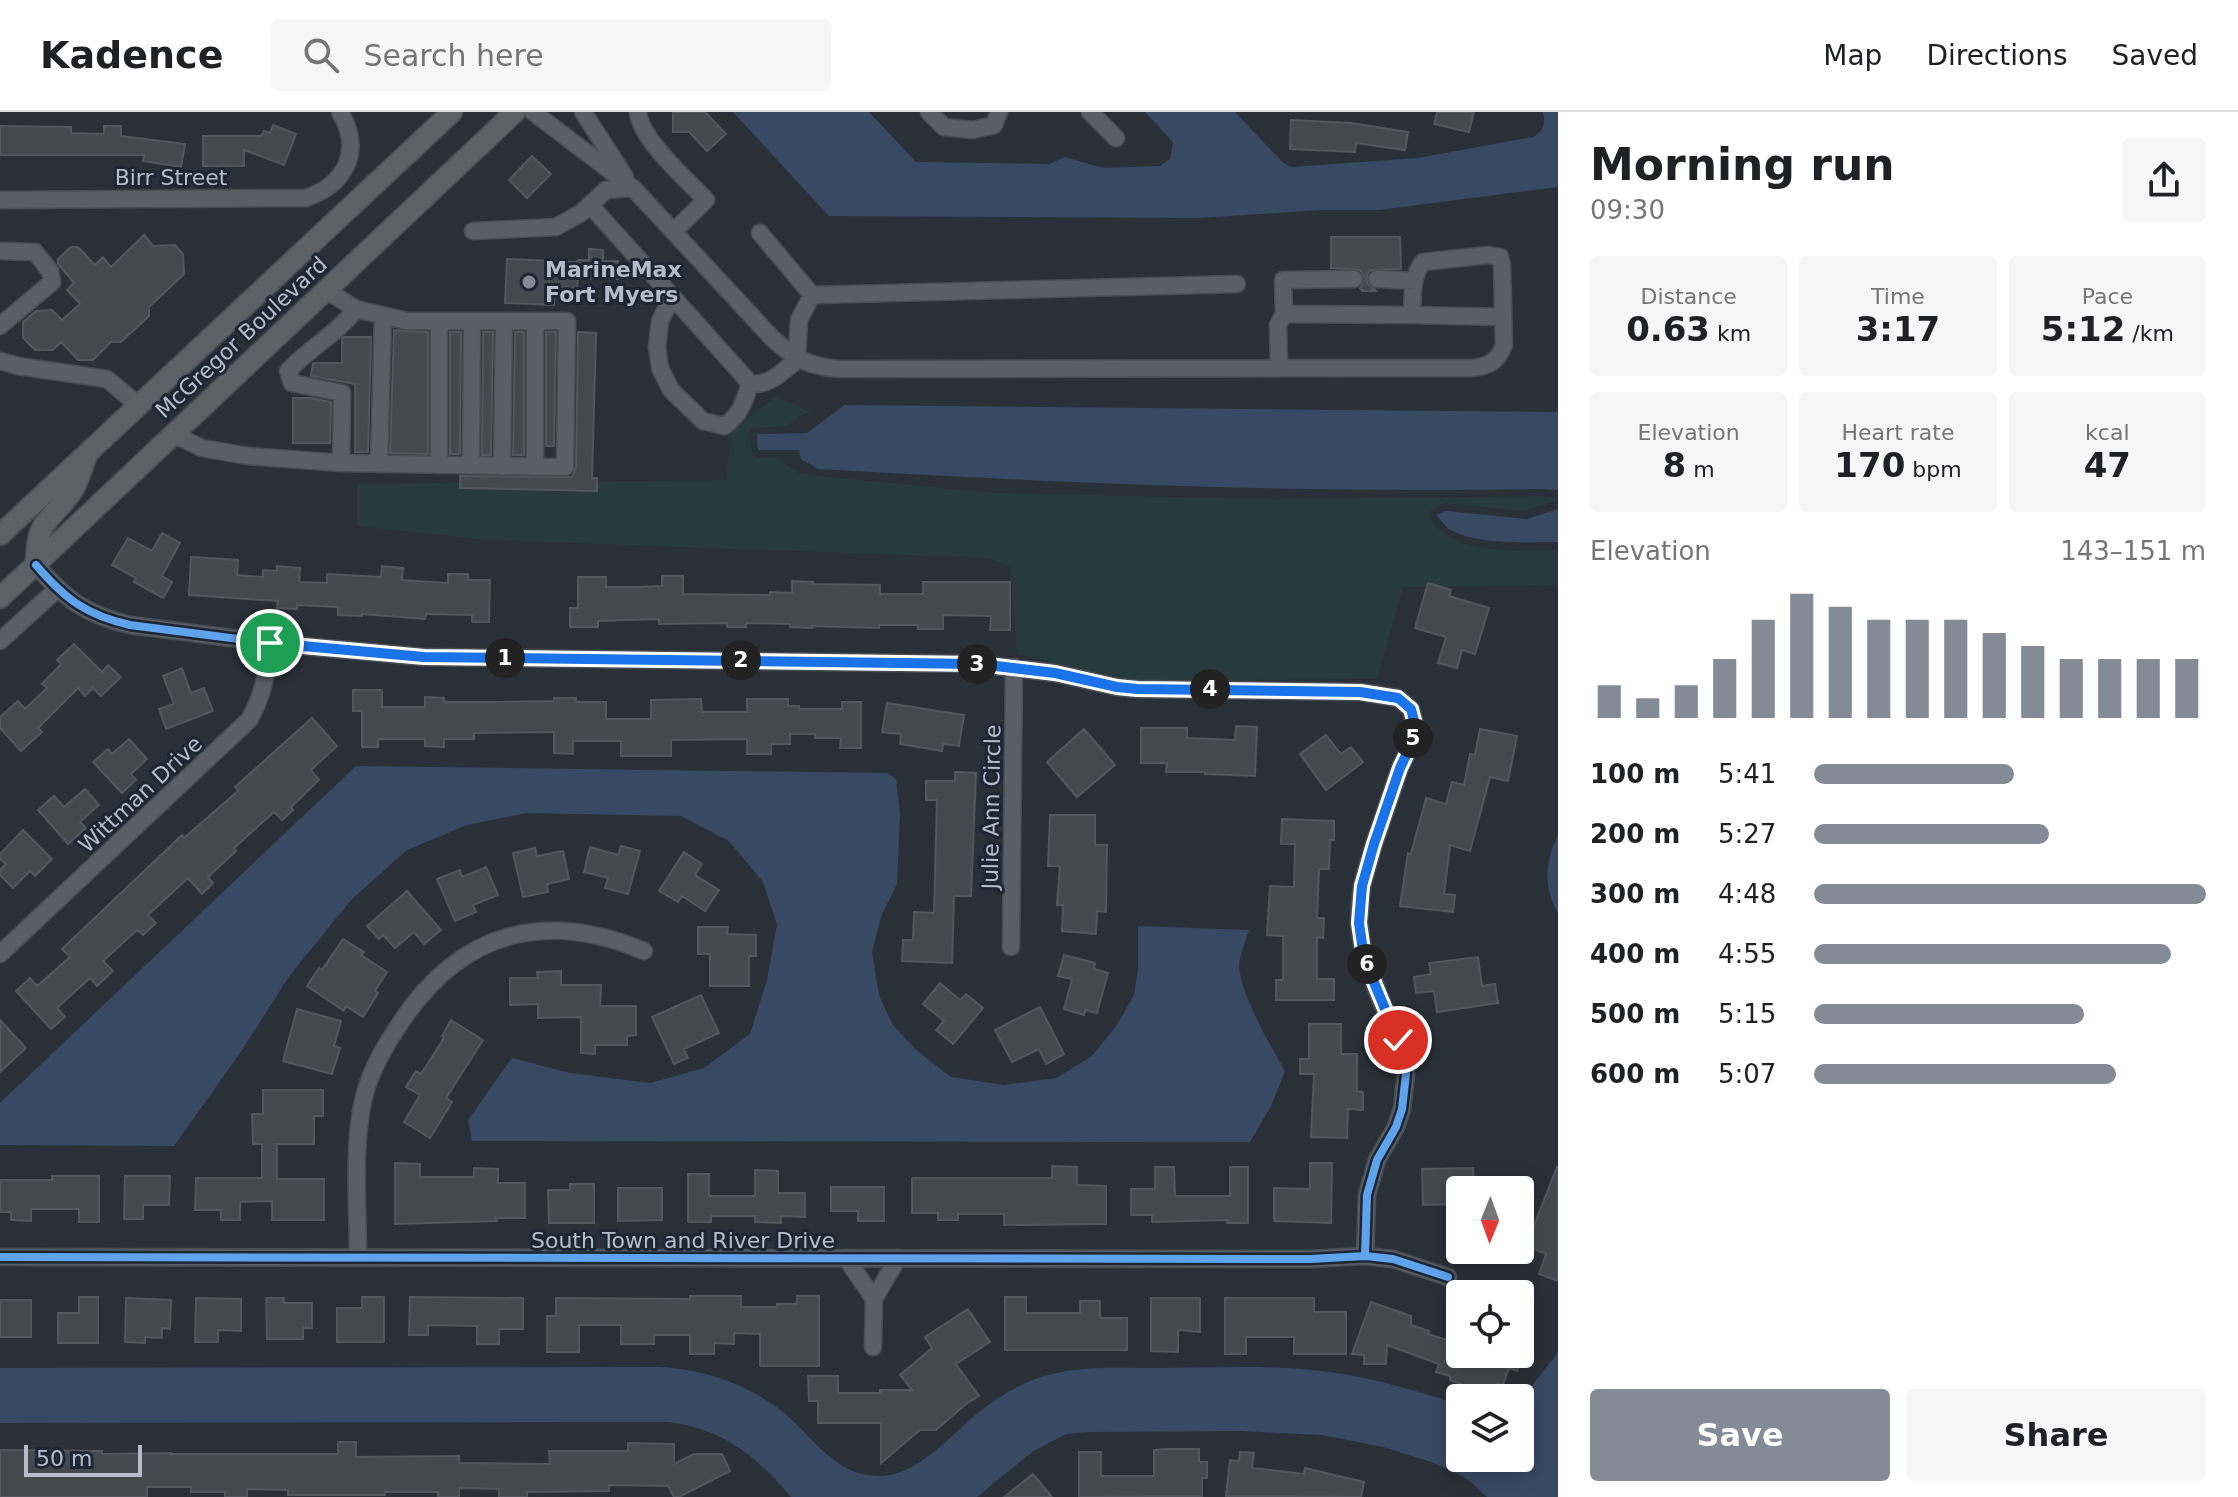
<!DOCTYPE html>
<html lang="en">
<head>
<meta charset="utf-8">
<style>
  :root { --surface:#fff; --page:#f6f6f6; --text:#202124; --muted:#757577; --line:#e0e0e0; --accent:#848b96 }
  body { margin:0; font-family:"DejaVu Sans",sans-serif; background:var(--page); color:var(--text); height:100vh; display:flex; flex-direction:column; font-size:30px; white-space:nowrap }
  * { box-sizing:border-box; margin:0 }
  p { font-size:26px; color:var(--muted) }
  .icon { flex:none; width:44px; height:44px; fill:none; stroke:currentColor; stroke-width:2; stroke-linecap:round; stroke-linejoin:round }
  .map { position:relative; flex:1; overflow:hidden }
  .details { display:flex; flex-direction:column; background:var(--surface); width:680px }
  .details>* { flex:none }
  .needle { width:52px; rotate:181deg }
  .fabs { position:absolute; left:1446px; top:1064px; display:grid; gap:16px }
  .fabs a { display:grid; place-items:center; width:88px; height:88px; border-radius:8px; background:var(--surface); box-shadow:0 4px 20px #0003; font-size:40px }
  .scale { position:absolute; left:24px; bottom:20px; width:118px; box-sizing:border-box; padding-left:8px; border:4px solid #b4bcc9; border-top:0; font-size:22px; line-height:28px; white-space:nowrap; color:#b4bcc9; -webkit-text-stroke:6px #1d2633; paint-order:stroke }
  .pin { position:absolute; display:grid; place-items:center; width:68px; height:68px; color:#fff; margin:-34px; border:4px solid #fff; border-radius:50%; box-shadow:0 2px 8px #0007 }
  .km { position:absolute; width:40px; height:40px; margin:-20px; border-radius:50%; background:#222; color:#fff; font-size:22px; line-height:40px; text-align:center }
  .round { display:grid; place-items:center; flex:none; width:84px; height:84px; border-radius:8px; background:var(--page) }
  .summary { display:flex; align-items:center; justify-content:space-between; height:136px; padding:0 32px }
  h1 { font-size:44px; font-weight:700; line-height:60px }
  .stats { display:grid; grid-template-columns:repeat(3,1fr); gap:12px; height:136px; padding:8px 32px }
  .stats div { display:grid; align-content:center; border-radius:8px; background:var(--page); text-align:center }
  .stats b { font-size:34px; font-weight:700 }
  .stats small { font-size:22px; font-weight:400 }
  .stats p { font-size:22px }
  .chart { height:224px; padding:16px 32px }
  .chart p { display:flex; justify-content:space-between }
  .chart svg { width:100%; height:144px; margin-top:8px; stroke:var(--accent); stroke-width:6 }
  .action { display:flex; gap:16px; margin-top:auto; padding:16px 32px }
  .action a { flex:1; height:92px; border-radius:8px; background:var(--accent); color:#fff; font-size:32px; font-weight:700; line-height:92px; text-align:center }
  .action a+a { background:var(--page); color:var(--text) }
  ul { padding:0 32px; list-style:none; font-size:26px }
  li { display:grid; grid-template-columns:128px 96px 1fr; align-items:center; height:60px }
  li i { height:20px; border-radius:10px; background:var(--accent) }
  header { display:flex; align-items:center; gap:48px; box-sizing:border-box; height:112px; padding:0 40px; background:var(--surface); border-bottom:2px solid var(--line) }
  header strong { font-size:38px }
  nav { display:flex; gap:44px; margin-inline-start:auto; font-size:28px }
  .search { width:560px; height:72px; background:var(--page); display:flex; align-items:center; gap:20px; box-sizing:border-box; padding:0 28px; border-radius:8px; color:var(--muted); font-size:30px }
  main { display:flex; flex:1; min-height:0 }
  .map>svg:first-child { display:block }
</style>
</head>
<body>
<header>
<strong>Kadence</strong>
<div class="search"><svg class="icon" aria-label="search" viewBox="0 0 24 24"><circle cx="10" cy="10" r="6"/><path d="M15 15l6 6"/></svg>Search here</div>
<nav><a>Map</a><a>Directions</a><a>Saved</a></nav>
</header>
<main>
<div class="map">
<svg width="1558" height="1385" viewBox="0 0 1558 1385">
  <rect width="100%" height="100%" fill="#2a3038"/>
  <path fill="#273a3e" d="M777,284L812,301H805L787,314L753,316L750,320L752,340L758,345L778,346L800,362H812L817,364L994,381L1269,387L1539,384L1557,386L1558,388L1524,399L1446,391L1432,397L1429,404C1450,444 1519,439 1558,438V473L1403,475L1377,567L1134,569L1017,542L1010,455L989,446L487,428L357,414V372L726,368L731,318Z"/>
  <path fill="#384963" d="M733,0H869L916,50L1049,52L1065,45L1103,56L1160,54L1170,47L1173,30L1145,0H1235L1282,50L1291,55L1418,46L1533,25C1543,20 1546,11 1543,0H1558V75L1379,98H1321L1201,106L829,104Z
    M845,293L1558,300V378L1539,377C1298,381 1058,371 818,357L801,347L799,338H758L757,322L807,321Z
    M1558,397V430C1529,430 1474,433 1449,417C1445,414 1440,407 1436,403L1446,399L1527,407Z
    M356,654L887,661L896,667L900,702L897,772L882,802L872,840L879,883L892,912L916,938L951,965L1004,973L1056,966L1092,944L1117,913L1134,883L1138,857V814L1249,818C1246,829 1239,844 1239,855C1242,885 1270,933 1285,959L1271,994L1250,1030L472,1029L468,1008L512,946L570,961L650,971L704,956L750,922L767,868L777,812L763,770L729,729L681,704L526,701L467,713L407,738L352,787L290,863L240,941L174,1034L0,1033V991Z
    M1558,724V801C1544,777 1544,749 1558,724Z
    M1558,1241V1385H1487L1471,1370L1454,1360L1431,1350L1383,1335L1323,1323L1242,1319L1091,1320L1066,1322L1032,1340L977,1385H791C757,1344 721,1316 668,1310L0,1311V1256L660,1255C704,1258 743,1270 779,1297C812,1322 834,1366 882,1364C919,1362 950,1324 977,1302C991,1290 1007,1280 1023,1272C1065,1252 1115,1256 1161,1256C1211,1256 1262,1253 1312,1258C1363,1263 1412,1277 1460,1293V1346H1520V1288L1530,1278L1536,1268Z"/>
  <path fill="#444950" stroke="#52575f" stroke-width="2" d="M673,0H705L726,22L707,39L689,20H673Z
    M1437,0H1474L1469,20L1434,12Z
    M1291,8L1351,11L1408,20L1405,38L1356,31L1355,40L1290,37Z
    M273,13L296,22L284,53L244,38V54H203V24H261L264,19L270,21Z
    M0,14L71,15V21L104,22V14H121V24L185,32L181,55L143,49L144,43H0Z
    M532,44L551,62L527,86L509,68Z
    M144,123L153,134L175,133L183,142L184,162L149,195V204L121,230H111L93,248H78L61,230L53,238H35L23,226V210L36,199L52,198L62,208L80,192L67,178L74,171L58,152V147L71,135H78L95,153L103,145L111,155Z
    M1331,125H1400L1401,157L1371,158L1367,162V171L1376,179H1362L1360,176L1365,166L1360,158L1331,156Z
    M589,137L603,138V149H618V167L578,166L577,176L554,175V193L505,191L507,147L577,150L578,148H589Z
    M394,218L428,220V342L390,341Z
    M450,220H461L460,342H450Z
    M483,220H493L491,343H482Z
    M515,220H524V343H513Z
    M546,220H556L554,334H546Z
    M578,220L596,221L592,366H597V379L460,376V364L572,365L576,355Z
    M344,225H371L368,340H355V272L311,264L313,251H342V227Z
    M293,286H311L331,290L330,331H293Z
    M162,421L180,431L162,464L172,470L163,486L134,470L136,466L112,453L128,426L152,439Z
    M191,445L238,448L237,463L263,465V458L277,459V454L300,456L299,470L327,471V462L381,465L382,454L403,456L402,468L448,471V462H468V468H490L489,510H472V503L426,502L425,507L362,502V504L338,503V495L297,493V497L277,496L278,489L189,483Z
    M662,464H683V482L770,483V480L792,481V469L813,470V472L880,473V482H923V470H1010V518H990L991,504L943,503V517H918V513H879V516L812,514V516L790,515V512L746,511V515H727V511L659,512V507L598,509V515H570V496H578V465H606V475H639L662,474Z
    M1428,471L1451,478L1449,484L1489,496L1475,542L1462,538L1457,556L1438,551L1446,525L1415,516Z
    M74,532L102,560L108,553L121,565L101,584L93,576L85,584L78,576L38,616L42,620L21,639L0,616V605L18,589L25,597L47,576L42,572L61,552L57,548Z
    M182,556L191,581L204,576L213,599L166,617L159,597L174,592L163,564Z
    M353,578H382V595H425V585L444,586V590H491L554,589V586H576V590H606V607H651V588L701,587L702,600H747V587H788V594H799V597H842V590H861V636H840L841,626H815V622H790V632H771V642H747V627L671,628V644H621V629H573V642L554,641V620L474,621V627H444V635L425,634V627H378V635H362V599H353Z
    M887,591L964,603L959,634L943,632L942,639L900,632L901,622L882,620Z
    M312,606L337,634L311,658L319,668L291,695L293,698L282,708L274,700L234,736L236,739L208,765L213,771L202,782L188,766L148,803L156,811L143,823L137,818L103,849L113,859L97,874L90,866L57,896L65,905L51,917L16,879L30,866L37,874L70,845L62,837L182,723L184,726L238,679L235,675Z
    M1236,614L1257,615L1255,664L1205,662V660H1166L1167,651H1141V616H1187V626L1235,628Z
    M1084,617L1115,653L1077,685L1047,650Z
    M1480,617L1517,624L1508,669L1490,665L1470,739L1450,733L1444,782L1455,783L1453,800L1400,794L1408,741L1411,742L1426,686L1446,692L1452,670L1464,673L1470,642L1475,643Z
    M1326,623L1341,642L1351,635L1363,650L1326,678L1300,642Z
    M129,627L147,647L131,662L136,668L122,681L93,650L108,637L112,642Z
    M955,660L976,661L971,784H954L952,851L902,849L903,828H913L914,800L934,801L937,688H926V669H955Z
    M85,677L99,693L80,710L86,716L68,732L38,698L54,684L64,695Z
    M1050,703H1095V733H1107L1106,800L1097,799L1096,822L1062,819L1063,793H1057L1060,754H1048Z
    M1282,707L1334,709V728H1330L1329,757H1319L1317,806H1324L1323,826L1317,825V867H1334V888H1276V868H1283V824L1267,823L1270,774L1294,775L1295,732H1281Z
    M23,718L52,747L35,764L30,759L13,776L0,763V758L6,752L0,747V742Z
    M621,734L640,739L628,782L605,776L608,766L584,760L590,735L618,743Z
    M535,736L537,744L563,739L569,767L547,772L548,780L523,785L513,741Z
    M684,740L702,752L695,763L719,778L705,799L682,784L678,790L659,779Z
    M486,755L498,783L473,793L476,800L455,809L437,767L460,758L462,765Z
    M407,779L441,818L424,832L414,820L395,836L383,823L379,827L367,814Z
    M698,815H728L727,822L756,823V844H749V874H710V842H698Z
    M343,827L364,840L361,843L387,860L375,879L378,881L363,905L346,894L344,899L307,874L319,856L322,858Z
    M1064,843L1095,851L1094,857L1108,861L1097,901L1085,898L1084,903L1064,897L1072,867L1058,864Z
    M1478,845L1482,874L1495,872L1498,891L1437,900L1434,879L1416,881L1414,865L1431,862L1429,851Z
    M561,859V873H601L600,894H636V923L627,924V933H595V942L581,941V905L538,906V892L510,893V866H538L537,860Z
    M940,871L960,888L966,882L983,896L953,932L936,918L944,909L923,892Z
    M701,883L719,921L684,937L688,946L674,952L652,905Z
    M1040,895L1064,942L1046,952L1039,937L1012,950L995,918Z
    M297,897L341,909L334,934L340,936L332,962L283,949Z
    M0,908L26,936L0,960Z
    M451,908L483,928L446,986L452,990L430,1026L404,1010L420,983L406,975L416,959L421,962L444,926L442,924Z
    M1309,912H1341V942H1357V979L1363,980V998L1348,997L1347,1026L1311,1025L1314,962H1300V947H1309Z
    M263,978H323V1004H314V1032H277V1067H324V1108H272V1089L240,1090V1108H221V1098H195L196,1066H262V1032H253L252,1002H263Z
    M395,1051L420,1052V1065H474V1056L498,1057V1071H525V1106H496L497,1109L395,1112Z
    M1310,1051H1332L1331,1111L1274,1109V1076L1310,1077Z
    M1052,1054L1077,1055V1073L1106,1074V1112L1004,1113V1102H958V1108H938V1101H912V1066H1052Z
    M1155,1055H1174L1175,1084H1230V1055H1248V1111H1227L1228,1108L1152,1110V1103H1131V1077H1155Z
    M1557,1055H1558V1169L1539,1162L1546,1142L1526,1134Z
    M1473,1056L1474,1078H1460V1092L1423,1093L1422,1057Z
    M755,1058L778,1059V1081H805V1105L781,1104V1111L755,1110V1104H711V1110H688V1062H709V1084H755Z
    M52,1064H99V1110H79V1097H31V1109L11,1108V1100H0V1068H52Z
    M125,1064H170L169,1093H143V1107H124Z
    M570,1072H594V1111H549L548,1078H570Z
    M831,1075H884V1109H858V1099H831Z
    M618,1076H662V1108L618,1109Z
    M690,1184H741V1195H777V1192H797V1184H819V1254H760V1222L734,1221V1232L714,1231V1242H690V1223H654V1232H621V1213H579V1240H547V1204H556V1186L690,1187Z
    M79,1185H98V1231H58V1201H79Z
    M362,1185H384V1230H337V1196H362Z
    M410,1185L523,1186V1217H499V1232H477V1214L428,1213V1223H409Z
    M1005,1185H1026V1201H1080V1189H1100V1206H1127V1238H1005Z
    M126,1186L171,1188L170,1217L162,1216V1226L145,1225V1231L125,1230Z
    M196,1186L241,1187V1219L218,1218V1230H195Z
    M266,1186H284V1191H312V1216H303V1227H267Z
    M1151,1186H1200V1220L1178,1218V1240L1151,1239Z
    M1225,1186H1314V1200H1346V1242H1294V1225H1246V1242H1225Z
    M0,1188H31V1225H0Z
    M1371,1190L1411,1204V1213L1429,1219L1428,1222L1460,1232V1242H1524L1517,1259L1509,1256L1503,1273L1497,1271L1493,1284L1450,1268V1264L1436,1260L1439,1252L1387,1233L1386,1252H1364V1243L1352,1242Z
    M968,1197L990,1230L956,1252L979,1284L966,1292L936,1318H920L881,1351V1311H818V1289H809L808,1264H838V1281H880V1278H912L900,1263L932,1236L925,1225Z
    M338,1330H356V1345L459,1344V1351L550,1352L549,1339H628V1331L674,1332V1352L694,1342H722L730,1359L679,1385H674L668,1374L609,1373V1379L527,1380V1385H499V1377L459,1376V1385H438V1380H385V1383H288V1378L247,1377V1385H225V1380H191V1375H147V1385H0V1338L102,1339V1342L171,1341V1342H338Z
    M1167,1337H1199V1350H1207V1366H1202V1384L1079,1385V1340H1101V1364H1154V1338Z
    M1240,1340L1254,1341L1252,1356L1304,1362L1305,1356L1364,1370L1361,1385L1226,1384L1230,1348L1239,1349Z
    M1033,1362L1052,1385H1004Z"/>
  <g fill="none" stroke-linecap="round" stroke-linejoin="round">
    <g stroke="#484c53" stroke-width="19">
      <path id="minor" d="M533,0L633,76L773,227C797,248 808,254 840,257L1473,256C1489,254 1498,249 1504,233L1502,153L1500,145L1488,143L1423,150C1411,165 1413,184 1412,203L1284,202L1278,213L1279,256
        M583,0L625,65
        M638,0C640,27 687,68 706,88L674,119
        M929,0L944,15L973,18L994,13L999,0
        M1090,0L1116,26
        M0,88L306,86C346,72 363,39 340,0
        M590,93L750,271C768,276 784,258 797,248L799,208L812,183L1237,172
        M473,119L556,115L581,101L606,78L633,76
        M760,121L812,183
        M0,139L35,140L50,159L52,170L0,214
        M1377,167L1414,169
        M672,185L660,209L657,235L660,256L671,278L703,309L724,314C740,304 745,288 750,271
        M1284,202L1283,168L1354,167
        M1412,203L1503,205
        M439,209V353
        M0,249L18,254L107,267L138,293
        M173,322L202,336L248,344L341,351L565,355L567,209H407L356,197L326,178
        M341,351L342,281L292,271L288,259C309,236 337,222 356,197
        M379,352L383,204
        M471,354L472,209
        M502,355L504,209
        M535,355V209
        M36,453C65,487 86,503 130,513L270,531L424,545L979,552L1055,561L1117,575L1137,577L1360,580L1398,586L1411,597L1416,616L1410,635L1400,656L1374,732L1362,774L1360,793L1359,811L1362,832L1377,879L1398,928L1404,945L1406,962L1402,997L1396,1015L1377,1048L1367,1083L1365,1144
        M0,529L57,477
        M1011,835L1014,555
        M0,842L249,608C264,582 267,560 270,531
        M0,1145L1310,1147L1365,1144L1393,1147L1448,1165
        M358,1145C358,1095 352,1028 365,981C372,955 386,932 401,910C461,820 544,797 644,839
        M846,1146L874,1187
        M873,1235L874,1187L898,1146"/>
    </g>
    <g stroke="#484c55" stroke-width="23">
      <path id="major" d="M0,423L452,0
        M36,453C36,408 47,413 71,381C78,371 82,357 86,345
        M0,486L515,0"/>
    </g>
    <use href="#minor" stroke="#5a5e66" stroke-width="16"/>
    <use href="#major" stroke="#5c6168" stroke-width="20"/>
    <g stroke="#1d2633" stroke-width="13">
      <path id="cycleway" d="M36,453C65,487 86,503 130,513L270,531L424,545L979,552L1055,561L1117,575L1137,577L1360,580L1398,586L1411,597L1416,616L1410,635L1400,656L1374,732L1362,774L1360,793L1359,811L1362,832L1377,879L1398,928L1404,945L1406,962L1402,997L1396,1015L1377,1048L1367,1083L1365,1144
        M0,1145L1310,1147L1365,1144L1393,1147L1448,1165"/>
    </g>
    <use href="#cycleway" stroke="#60a3ed" stroke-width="8"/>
  </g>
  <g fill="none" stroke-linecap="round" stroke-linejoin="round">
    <g stroke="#fff" stroke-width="16">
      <path id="route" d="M270,531L424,545L979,552L1055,561L1117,575L1137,577L1360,580L1398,586L1411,597L1416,616L1410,635L1400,656L1374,732L1362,774L1359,811L1362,832L1368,856L1398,928"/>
    </g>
    <use href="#route" stroke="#1a73e8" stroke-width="10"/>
  </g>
  <circle fill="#848b96" stroke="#1d2633" stroke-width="3" cx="529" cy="170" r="8"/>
  <g text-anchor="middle" stroke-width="6" stroke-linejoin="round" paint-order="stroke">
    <g font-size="22" fill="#b4bcc9" stroke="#1d2633">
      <text x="171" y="73">Birr Street</text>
      <text transform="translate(241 225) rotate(-43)" y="8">McGregor Boulevard</text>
      <text transform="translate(140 682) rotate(-43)" y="8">Wittman Drive</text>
      <text transform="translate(991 695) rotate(-89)" y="8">Julie Ann Circle</text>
      <text x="683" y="1136">South Town and River Drive</text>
    </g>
    <g font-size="22" font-weight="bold" fill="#b4bcc9" stroke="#1d2633" text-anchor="start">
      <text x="545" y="165">MarineMax<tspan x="545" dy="25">Fort Myers</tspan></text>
    </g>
  </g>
</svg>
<div class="fabs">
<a><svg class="needle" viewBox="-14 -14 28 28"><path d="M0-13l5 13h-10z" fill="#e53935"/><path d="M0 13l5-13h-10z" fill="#757577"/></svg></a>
<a><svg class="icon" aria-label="locate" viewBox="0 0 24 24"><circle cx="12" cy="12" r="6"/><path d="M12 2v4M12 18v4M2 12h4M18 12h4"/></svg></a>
<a><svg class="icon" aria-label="layers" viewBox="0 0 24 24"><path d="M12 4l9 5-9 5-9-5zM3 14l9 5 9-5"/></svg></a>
</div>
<div class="scale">50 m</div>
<div class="pin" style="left:270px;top:531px;background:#1e9e55"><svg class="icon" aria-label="arrive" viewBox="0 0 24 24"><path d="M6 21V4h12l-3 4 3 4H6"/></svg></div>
<div class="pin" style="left:1398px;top:928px;background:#d93025"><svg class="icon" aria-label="check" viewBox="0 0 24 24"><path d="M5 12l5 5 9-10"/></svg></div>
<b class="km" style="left:505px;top:546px">1</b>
<b class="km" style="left:741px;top:548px">2</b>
<b class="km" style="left:977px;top:552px">3</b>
<b class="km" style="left:1210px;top:577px">4</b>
<b class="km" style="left:1413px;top:626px">5</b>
<b class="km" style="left:1367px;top:852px">6</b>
</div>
<section class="details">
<div class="summary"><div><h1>Morning run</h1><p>09:30</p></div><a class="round"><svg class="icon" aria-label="share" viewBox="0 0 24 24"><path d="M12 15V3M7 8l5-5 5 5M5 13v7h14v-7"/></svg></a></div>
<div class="stats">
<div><p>Distance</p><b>0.63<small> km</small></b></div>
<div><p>Time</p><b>3:17</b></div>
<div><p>Pace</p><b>5:12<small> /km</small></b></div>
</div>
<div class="stats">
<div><p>Elevation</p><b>8<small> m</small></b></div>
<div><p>Heart rate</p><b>170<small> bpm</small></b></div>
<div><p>kcal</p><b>47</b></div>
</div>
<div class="chart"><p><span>Elevation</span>143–151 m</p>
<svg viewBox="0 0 160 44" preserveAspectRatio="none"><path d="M5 44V34M15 44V38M25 44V34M35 44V26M45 44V14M55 44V6M65 44V10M75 44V14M85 44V14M95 44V14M105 44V18M115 44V22M125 44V26M135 44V26M145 44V26M155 44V26"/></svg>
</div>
<ul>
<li><b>100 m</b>5:41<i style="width:51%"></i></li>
<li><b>200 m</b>5:27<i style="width:60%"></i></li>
<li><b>300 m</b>4:48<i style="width:100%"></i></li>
<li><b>400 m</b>4:55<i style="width:91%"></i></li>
<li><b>500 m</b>5:15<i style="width:69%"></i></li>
<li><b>600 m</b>5:07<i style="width:77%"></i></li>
</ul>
<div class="action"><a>Save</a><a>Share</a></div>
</section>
</main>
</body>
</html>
